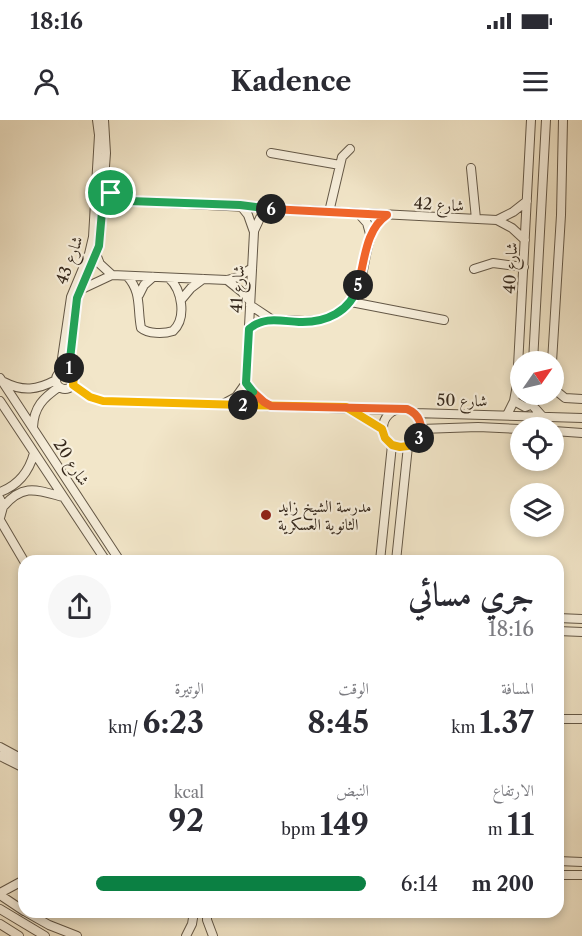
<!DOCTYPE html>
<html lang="ar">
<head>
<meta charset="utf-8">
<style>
  :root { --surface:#fff; --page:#f7f7f7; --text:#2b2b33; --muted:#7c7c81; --accent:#0b8043 }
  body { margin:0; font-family:"Libre Caslon Text",Amiri,serif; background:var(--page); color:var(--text); direction:rtl; height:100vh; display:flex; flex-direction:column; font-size:22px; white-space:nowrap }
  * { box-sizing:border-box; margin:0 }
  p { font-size:20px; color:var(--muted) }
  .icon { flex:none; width:33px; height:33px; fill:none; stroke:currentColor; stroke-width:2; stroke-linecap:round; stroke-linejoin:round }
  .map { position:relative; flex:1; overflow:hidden; direction:ltr }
  .side { position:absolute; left:18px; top:435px; width:546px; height:363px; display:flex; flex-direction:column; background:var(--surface); border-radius:18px; box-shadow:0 3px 9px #0003; direction:rtl }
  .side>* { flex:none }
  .needle { width:39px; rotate:56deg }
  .fabs { position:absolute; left:510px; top:231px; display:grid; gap:12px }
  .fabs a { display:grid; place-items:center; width:54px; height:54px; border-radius:50%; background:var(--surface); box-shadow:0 3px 9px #0003; font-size:30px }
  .pin { position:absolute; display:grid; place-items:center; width:51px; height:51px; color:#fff; margin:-26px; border:3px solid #fff; border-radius:50%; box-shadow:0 2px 6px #0007 }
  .km { position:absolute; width:30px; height:30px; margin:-15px; border-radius:50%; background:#222; color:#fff; font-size:16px; line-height:30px; text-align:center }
  .round { display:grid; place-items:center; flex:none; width:63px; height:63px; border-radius:32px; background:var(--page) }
  .head { display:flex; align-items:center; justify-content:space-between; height:102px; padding:0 30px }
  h1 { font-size:33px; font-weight:700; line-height:45px }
  .metrics { display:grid; grid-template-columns:repeat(3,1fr); gap:9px; height:102px; padding:6px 30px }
  .metrics div { display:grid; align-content:center }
  .metrics b { font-size:30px; font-weight:700 }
  .metrics small { font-size:16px; font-weight:400 }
  .metrics p { font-size:16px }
  ul { padding:0 30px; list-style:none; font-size:20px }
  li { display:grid; grid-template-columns:96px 72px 1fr; align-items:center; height:45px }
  li i { height:15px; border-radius:8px; background:var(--accent) }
  .status { display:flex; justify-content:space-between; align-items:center; height:42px; padding:0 30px; background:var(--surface); direction:ltr }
  .status svg { height:16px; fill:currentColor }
  header { display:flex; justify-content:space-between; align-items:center; height:78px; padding:0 30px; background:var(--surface); font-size:27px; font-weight:700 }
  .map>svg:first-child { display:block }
</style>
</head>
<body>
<div class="status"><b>18:16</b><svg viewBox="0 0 49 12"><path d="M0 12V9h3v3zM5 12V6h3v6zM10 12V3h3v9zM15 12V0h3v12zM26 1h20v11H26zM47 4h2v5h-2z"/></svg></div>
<header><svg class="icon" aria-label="menu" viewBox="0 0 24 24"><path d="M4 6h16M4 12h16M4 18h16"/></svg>Kadence<svg class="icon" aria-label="person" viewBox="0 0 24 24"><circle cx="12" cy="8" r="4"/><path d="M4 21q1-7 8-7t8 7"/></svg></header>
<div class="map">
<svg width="582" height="816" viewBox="0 0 582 816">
  <rect width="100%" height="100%" fill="#f2e6c9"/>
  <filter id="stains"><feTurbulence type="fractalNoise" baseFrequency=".00333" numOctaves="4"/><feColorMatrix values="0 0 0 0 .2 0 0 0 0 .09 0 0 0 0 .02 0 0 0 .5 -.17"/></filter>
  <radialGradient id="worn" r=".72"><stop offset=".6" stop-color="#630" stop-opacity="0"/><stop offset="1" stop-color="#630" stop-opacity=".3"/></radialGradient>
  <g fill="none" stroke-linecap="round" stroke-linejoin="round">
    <g stroke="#645847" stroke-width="10">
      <path id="street" d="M271,33L340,45
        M471,48L476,99
        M104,68L129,81L497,100L512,108L525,120
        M329,92L342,37L350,29
        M102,94L129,81
        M359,94L367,103L370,114
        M497,100L513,92L527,81
        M254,111L260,98L272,89
        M96,134L100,144L112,155
        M474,149L493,143L524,147
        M127,156C142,172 137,188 141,208C148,214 164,214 173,211C187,198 182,170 169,158
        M227,160L242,172L250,181
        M80,170L112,155L227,160L238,157L252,148
        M139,175L144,165L153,157
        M181,180L191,168L203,159
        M351,182L444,200
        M250,185L271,199
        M249,209C275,187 312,216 344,188C373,165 356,117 387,95
        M533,242L546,0
        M552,242L561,95L563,0
        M56 260a9 9 0 1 1 18 0a9 9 0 1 1-18 0Z
        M69,251L77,178L99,126L106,33L104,0
        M60,252L71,177L89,134L93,117L99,15L97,0
        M0,258L120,441
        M4,262C23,272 37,270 56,260
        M246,263L257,277L267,284
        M73,265L90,277L103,281L394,290
        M554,269L565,278L582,279
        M531,274L534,287L542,296
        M0,281L106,441
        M514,281L525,287L533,284
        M225,283L236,277L246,263L254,112L248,95L240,85
        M347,288L382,309
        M383 308a19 19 0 1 1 38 0a19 19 0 1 1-38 0Z
        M414,293L582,298
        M507,295L514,281L517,265L531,0
        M33,307C34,287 43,278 59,267
        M421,309L478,307L520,309
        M554,311L582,313
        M0,372C19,365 29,352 34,333
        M0,379L3,387L0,398
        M3,387C23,363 37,370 63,377
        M0,400L24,441
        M380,441L392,325
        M396,441L408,326
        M558,498L582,499
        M558,511L582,512
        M558,599H582
        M0,627L24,640
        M0,636L24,648
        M558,741L582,742
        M558,755H582
        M0,773L24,760
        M0,775L24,791
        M0,789L45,816
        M24,790V776
        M26,792L49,805L77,816
        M207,792V800L213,816
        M0,804L19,816
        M186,816L192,804L194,792"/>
    </g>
    <use href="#street" stroke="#f7efdc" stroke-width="8"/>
  </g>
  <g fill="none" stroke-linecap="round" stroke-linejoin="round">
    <g stroke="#fff" stroke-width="12">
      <path id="split-1" d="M69,248L77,178L99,126L104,68L111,73"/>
    </g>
    <g stroke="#fff" stroke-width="12">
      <path id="split-2" d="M69,248V251L74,257L73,265L90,277L103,281L243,285"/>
    </g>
    <g stroke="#fff" stroke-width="12">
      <path id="split-3" d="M243,285L346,287L382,309L385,318L392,325L400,327L408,326L419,318"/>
    </g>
    <g stroke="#fff" stroke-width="12">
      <path id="split-4" d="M253,272L264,282L271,286L407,289C419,294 424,305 419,318"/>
    </g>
    <g stroke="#fff" stroke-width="12">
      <path id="split-5" d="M253,272L246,263L249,209C264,196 280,201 299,202C325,203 351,192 358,165"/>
    </g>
    <g stroke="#fff" stroke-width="12">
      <path id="split-6" d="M271,89L387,95C365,110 365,141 358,165"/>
    </g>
    <g stroke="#fff" stroke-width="12">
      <path id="split-7" d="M111,73L129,81L240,85L271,89"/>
    </g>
    <use href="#split-1" stroke="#22a559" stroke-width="8"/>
    <use href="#split-2" stroke="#f5b400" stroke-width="8"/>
    <use href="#split-3" stroke="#f5b400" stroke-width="8"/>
    <use href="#split-4" stroke="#f0652b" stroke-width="8"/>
    <use href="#split-5" stroke="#22a559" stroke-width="8"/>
    <use href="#split-6" stroke="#f0652b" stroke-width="8"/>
    <use href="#split-7" stroke="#22a559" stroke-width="8"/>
  </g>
  <circle fill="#8f2418" stroke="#f7efdc" stroke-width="2" cx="266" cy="395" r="6"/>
  <g text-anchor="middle" stroke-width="4.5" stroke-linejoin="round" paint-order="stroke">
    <g font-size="16" fill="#35281c" stroke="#f7efdc">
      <text transform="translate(439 84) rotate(3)" y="6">شارع 42</text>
      <text transform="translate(69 140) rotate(-70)" y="6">شارع 43</text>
      <text transform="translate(510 148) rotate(-87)" y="6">شارع 40</text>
      <text transform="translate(237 169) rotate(-87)" y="6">شارع 41</text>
      <text transform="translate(462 280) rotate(1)" y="6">شارع 50</text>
      <text transform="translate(72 342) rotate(57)" y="6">شارع 20</text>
    </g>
    <g font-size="16" fill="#35281c" stroke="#f7efdc" text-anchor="start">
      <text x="278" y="392">مدرسة الشيخ زايد<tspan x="278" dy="18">الثانوية العسكرية</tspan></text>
    </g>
  </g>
  <rect width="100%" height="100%" filter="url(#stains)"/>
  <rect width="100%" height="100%" fill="url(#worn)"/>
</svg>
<div class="fabs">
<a><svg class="needle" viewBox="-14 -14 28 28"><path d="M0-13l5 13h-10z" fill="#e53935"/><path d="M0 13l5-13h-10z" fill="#7c7c81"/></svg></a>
<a><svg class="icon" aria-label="locate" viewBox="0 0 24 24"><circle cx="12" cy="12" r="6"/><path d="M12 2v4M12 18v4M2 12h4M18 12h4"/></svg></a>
<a><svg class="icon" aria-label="layers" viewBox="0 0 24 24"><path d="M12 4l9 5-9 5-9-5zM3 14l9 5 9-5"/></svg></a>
</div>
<div class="pin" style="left:111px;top:73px;background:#1e9e55"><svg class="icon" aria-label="arrive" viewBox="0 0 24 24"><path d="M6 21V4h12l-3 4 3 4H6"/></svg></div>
<b class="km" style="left:69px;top:248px">1</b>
<b class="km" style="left:243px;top:285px">2</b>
<b class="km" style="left:419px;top:318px">3</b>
<b class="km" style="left:358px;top:165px">5</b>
<b class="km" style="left:271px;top:89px">6</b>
<section class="side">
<div class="head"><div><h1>جري مسائي</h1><p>18:16</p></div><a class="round"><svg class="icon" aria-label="share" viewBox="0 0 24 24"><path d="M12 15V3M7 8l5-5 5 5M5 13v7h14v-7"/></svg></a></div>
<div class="metrics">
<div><p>المسافة</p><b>1.37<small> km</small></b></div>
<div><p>الوقت</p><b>8:45</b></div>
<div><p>الوتيرة</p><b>6:23<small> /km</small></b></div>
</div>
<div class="metrics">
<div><p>الارتفاع</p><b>11<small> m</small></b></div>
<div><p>النبض</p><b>149<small> bpm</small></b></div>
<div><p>kcal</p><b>92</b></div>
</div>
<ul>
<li><b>200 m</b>6:14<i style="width:85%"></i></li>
</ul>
</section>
</div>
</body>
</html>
